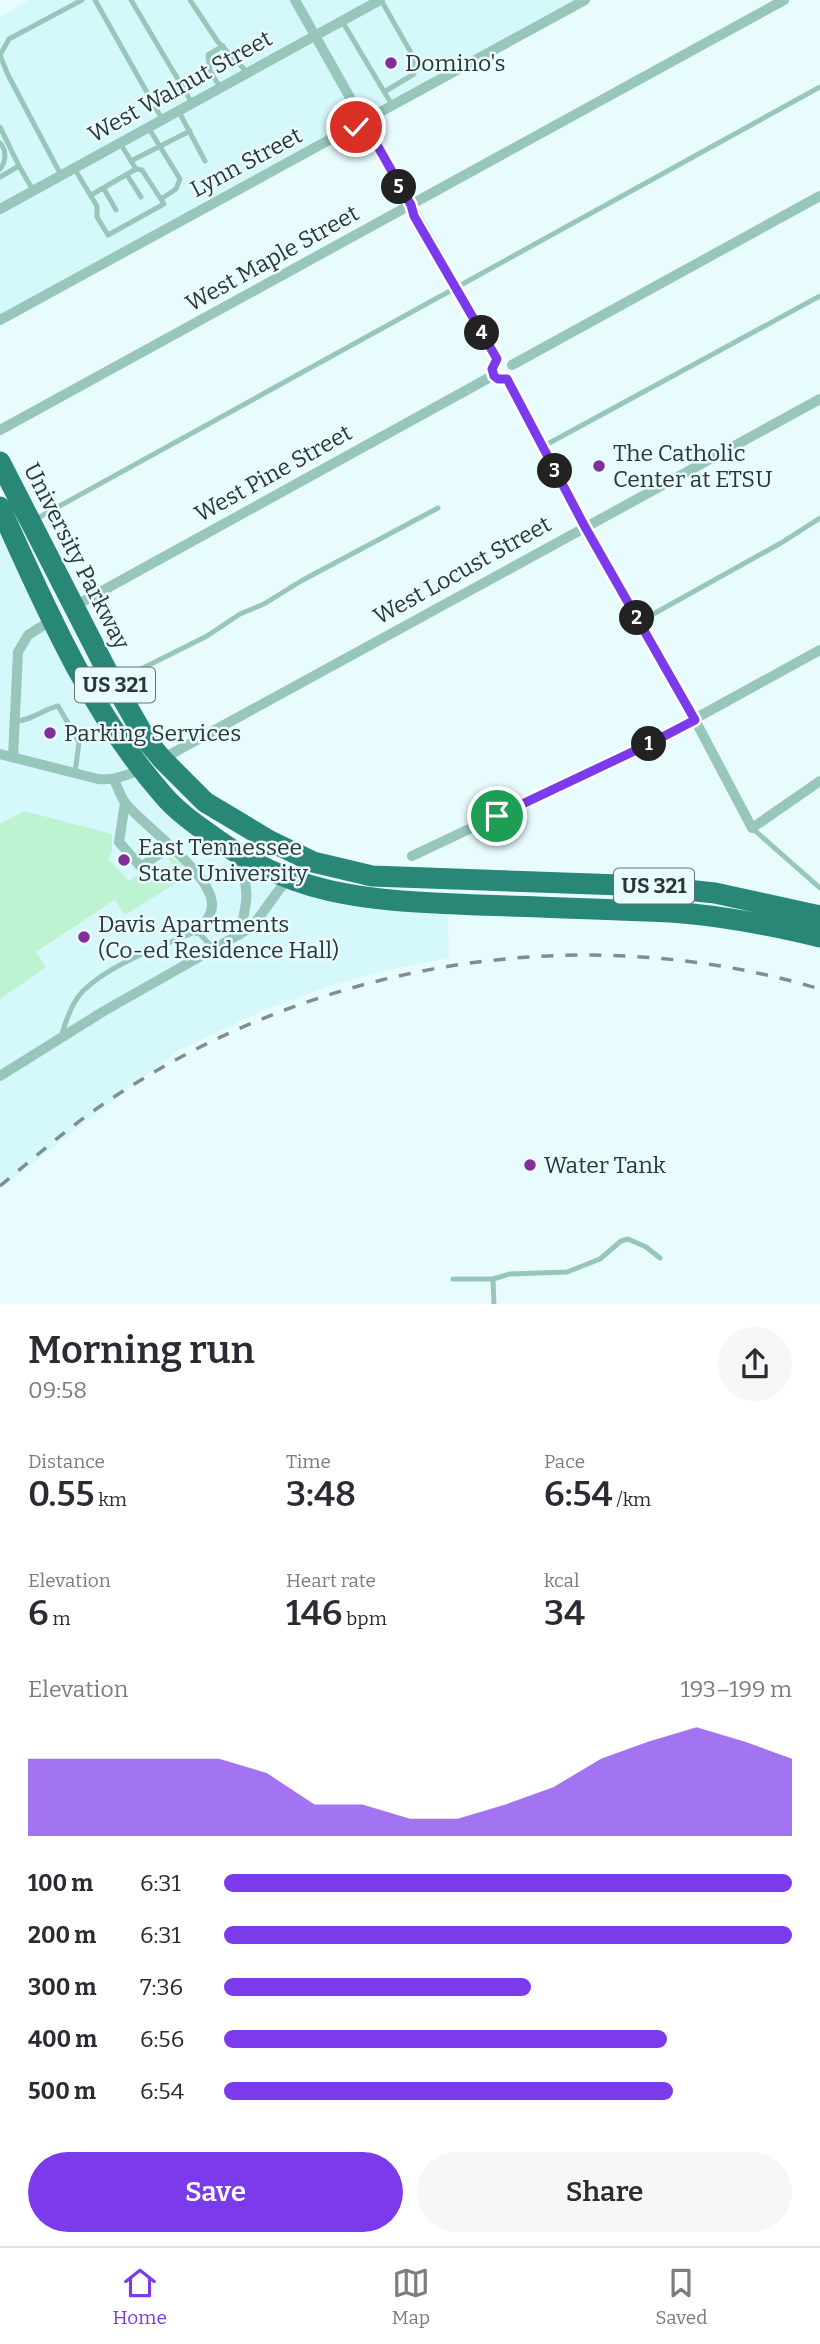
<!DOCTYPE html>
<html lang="en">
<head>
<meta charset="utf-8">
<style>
  :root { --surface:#fff; --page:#f7f7f7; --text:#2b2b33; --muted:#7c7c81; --line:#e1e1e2; --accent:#7c3aed }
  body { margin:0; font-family:Bitter,serif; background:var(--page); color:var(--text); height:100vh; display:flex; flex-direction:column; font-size:26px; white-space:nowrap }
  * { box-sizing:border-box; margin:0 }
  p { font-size:23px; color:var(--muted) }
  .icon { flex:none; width:38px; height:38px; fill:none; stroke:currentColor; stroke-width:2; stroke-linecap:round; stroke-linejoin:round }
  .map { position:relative; height:1304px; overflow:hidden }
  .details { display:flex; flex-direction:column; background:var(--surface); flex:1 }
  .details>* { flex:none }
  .pin { position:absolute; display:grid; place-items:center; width:60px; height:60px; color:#fff; margin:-30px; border:4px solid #fff; border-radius:50%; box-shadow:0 2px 7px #0007 }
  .km { position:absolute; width:35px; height:35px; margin:-18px; border-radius:50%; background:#222; color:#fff; font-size:19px; line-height:35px; text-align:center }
  .round { display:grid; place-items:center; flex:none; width:74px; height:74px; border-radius:37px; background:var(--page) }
  .overview { display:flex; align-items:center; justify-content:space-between; height:119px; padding:0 28px }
  h1 { font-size:38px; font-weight:600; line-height:52px }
  .figures { display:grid; grid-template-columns:repeat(3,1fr); gap:10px; height:119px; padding:7px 28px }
  .figures div { display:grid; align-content:center }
  .figures b { font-size:35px; font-weight:600 }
  .figures small { font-size:19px; font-weight:400 }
  .figures p { font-size:19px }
  .chart { height:196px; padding:14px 28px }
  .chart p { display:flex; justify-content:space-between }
  .chart svg { width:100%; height:126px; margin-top:7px; fill:var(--accent); opacity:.7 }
  .button { display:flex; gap:14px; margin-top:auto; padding:14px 28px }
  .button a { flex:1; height:80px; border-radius:42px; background:var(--accent); color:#fff; font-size:28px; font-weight:600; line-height:80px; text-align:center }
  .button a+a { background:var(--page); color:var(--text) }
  ul { padding:0 28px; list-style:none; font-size:23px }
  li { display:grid; grid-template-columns:112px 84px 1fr; align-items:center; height:52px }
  li i { height:18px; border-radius:9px; background:var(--accent) }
  .tabs { display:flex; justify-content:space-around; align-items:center; height:98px; border-top:2px solid var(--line); background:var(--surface); font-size:19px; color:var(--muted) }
  .tabs a { display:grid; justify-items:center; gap:4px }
  .tabs .selected { color:var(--accent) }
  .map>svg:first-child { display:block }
</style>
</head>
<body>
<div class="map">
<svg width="820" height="1305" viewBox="0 0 820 1305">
  <rect width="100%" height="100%" fill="#e8fcfe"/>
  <path fill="#d5f8fb" d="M29,0H574L0,315V17Z
    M0,522L113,741L257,866L448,904L449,958L388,970L329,986L264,1010L176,1052L0,1189Z"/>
  <path fill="#bdf3d0" d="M24,811L112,834V852L108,859L129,881L140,873L149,881L172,865L168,856L179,862L189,875L125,915L115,900L113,901L36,952L46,967L0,999V824Z"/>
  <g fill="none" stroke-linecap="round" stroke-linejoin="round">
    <path stroke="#98c6bb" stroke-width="5" d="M95,0L162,119
      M131,0L192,103
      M190,0L218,42L247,72
      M381,0L414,58V74L384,92
      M342,21L392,105
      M220,87L210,71L208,55L223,46
      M178,110L205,161
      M0,127L19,166L0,177
      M148,127L180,179L176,189L161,199
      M0,143C7,150 6,162 0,169
      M131,161L190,131
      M19,166L33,190
      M74,168L97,206V217L108,235L164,204L142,170L136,169L120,143
      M61,175L8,75L0,55L9,39L82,0
      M127,175L141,197
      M104,189L116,210
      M91,195L136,169
      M542,447L820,296
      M36,519L820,87
      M639,622L781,543L820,518
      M117,681L207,636L240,614L264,604L301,581L438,508
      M16,721C34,720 41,710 58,706L79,742L75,773
      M752,828L820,888
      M62,1034C66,1020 72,1002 83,991C113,962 159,948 197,931L214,949
      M453,1279H493L510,1274L567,1272L600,1259L621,1241L628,1239L646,1247L660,1258
      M493,1279L494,1305"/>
    <path stroke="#98c6bb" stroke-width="10" d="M295,0L498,360
      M0,209L380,0
      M0,320L585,0
      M512,365L820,196
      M507,379L585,527L695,720L752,828L820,781
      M0,430L784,0
      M73,607L494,375
      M0,754L98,779C116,781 126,774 143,770
      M13,757L18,652L28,635L52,620
      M162,759L820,399
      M115,781C118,789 121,798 127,805C148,829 209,872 212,903C213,913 205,924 197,931
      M125,803L119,842L141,867L169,847
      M238,856C250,890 248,901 239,935
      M412,856L647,745L820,650
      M0,1076L104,1011L252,927L287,879"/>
    <path stroke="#288776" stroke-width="21" d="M0,462L108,673L147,741L162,759L205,802L270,841L313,862L372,876L649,886L715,893L820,916
      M0,507C45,607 90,712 164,796C176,810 192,822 208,833C297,900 373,900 478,905C542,907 605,909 669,912C720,915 770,925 820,937"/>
    <path stroke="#808e8f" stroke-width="3.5" stroke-dasharray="12 12" stroke-linecap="butt" d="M0,1186C35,1157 70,1126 108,1101C314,962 580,917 820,989"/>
  </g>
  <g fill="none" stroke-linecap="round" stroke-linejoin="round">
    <g stroke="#fff" stroke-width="14">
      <path id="route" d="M356,127L364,122L411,205L414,216L497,359L492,369L494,376L498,379H507L585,527L695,720L647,745L497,816"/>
    </g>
    <use href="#route" stroke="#7c3aed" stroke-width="9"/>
  </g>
  <g fill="#822d9b" stroke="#e8fcfe" stroke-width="2.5">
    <circle cx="391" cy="63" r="7"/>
    <circle cx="599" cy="466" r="7"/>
    <circle cx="50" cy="733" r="7"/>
    <circle cx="124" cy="860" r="7"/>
    <circle cx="84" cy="937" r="7"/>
    <circle cx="530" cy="1165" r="7"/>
  </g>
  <g text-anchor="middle" stroke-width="5" stroke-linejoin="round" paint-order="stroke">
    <g fill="#e8fcfe" stroke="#647172" stroke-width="2">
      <rect x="75" y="667.5" width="80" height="35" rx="5"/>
      <rect x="614" y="868.5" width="80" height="35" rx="5"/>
    </g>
    <g font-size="21" font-weight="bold" fill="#2c3636">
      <text x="115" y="692">US 321</text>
      <text x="654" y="893">US 321</text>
    </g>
    <g font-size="23" fill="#2c3636" stroke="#e8fcfe" text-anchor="start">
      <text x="405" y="71">Domino's</text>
      <text x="613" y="461">The Catholic<tspan x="613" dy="26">Center at ETSU</tspan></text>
      <text x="64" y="741">Parking Services</text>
      <text x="138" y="855">East Tennessee<tspan x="138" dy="26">State University</tspan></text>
      <text x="98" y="932">Davis Apartments<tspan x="98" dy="26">(Co-ed Residence Hall)</tspan></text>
      <text x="544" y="1173">Water Tank</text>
    </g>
    <g font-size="23" fill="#2c3636" stroke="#e8fcfe">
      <text transform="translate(180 86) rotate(-29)" y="8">West Walnut Street</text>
      <text transform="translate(246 162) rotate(-28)" y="8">Lynn Street</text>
      <text transform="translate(272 258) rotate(-29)" y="8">West Maple Street</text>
      <text transform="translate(273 473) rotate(-29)" y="8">West Pine Street</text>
      <text transform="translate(77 556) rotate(63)" y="8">University Parkway</text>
      <text transform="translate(462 570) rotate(-29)" y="8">West Locust Street</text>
    </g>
  </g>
</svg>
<div class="pin" style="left:497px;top:816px;background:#1e9e55"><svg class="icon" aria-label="arrive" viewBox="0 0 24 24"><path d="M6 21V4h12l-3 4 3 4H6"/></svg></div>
<div class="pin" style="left:356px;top:127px;background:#d93025"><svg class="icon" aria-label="check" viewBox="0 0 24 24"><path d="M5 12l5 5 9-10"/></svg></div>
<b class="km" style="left:649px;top:744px">1</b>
<b class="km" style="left:637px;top:618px">2</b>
<b class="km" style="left:555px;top:471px">3</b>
<b class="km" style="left:482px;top:333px">4</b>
<b class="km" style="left:399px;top:187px">5</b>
</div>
<section class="details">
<div class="overview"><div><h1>Morning run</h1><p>09:58</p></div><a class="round"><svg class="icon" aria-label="share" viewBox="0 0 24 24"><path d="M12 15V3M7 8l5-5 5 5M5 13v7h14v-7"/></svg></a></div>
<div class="figures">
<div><p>Distance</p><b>0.55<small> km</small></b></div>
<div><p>Time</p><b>3:48</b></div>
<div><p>Pace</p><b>6:54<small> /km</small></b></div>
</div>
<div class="figures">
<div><p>Elevation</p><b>6<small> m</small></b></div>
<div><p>Heart rate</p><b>146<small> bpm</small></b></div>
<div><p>kcal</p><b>34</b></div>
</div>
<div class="chart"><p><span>Elevation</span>193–199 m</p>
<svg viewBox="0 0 160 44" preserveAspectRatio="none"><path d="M0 44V17L10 17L20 17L30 17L40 17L50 22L60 33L70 33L80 38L90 38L100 33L110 27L120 17L130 11L140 6L150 11L160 17V44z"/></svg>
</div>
<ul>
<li><b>100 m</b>6:31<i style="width:100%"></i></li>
<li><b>200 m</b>6:31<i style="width:100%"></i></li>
<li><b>300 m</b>7:36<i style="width:54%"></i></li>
<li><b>400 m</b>6:56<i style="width:78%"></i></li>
<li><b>500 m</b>6:54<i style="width:79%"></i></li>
</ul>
<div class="button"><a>Save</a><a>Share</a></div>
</section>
<nav class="tabs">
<a class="selected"><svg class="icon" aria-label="home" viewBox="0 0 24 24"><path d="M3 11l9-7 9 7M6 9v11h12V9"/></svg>Home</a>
<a><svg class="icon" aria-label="map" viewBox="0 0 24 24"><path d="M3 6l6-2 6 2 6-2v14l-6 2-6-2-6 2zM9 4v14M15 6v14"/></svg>Map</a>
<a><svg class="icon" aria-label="saved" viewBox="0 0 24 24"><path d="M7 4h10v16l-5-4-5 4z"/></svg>Saved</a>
</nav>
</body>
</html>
